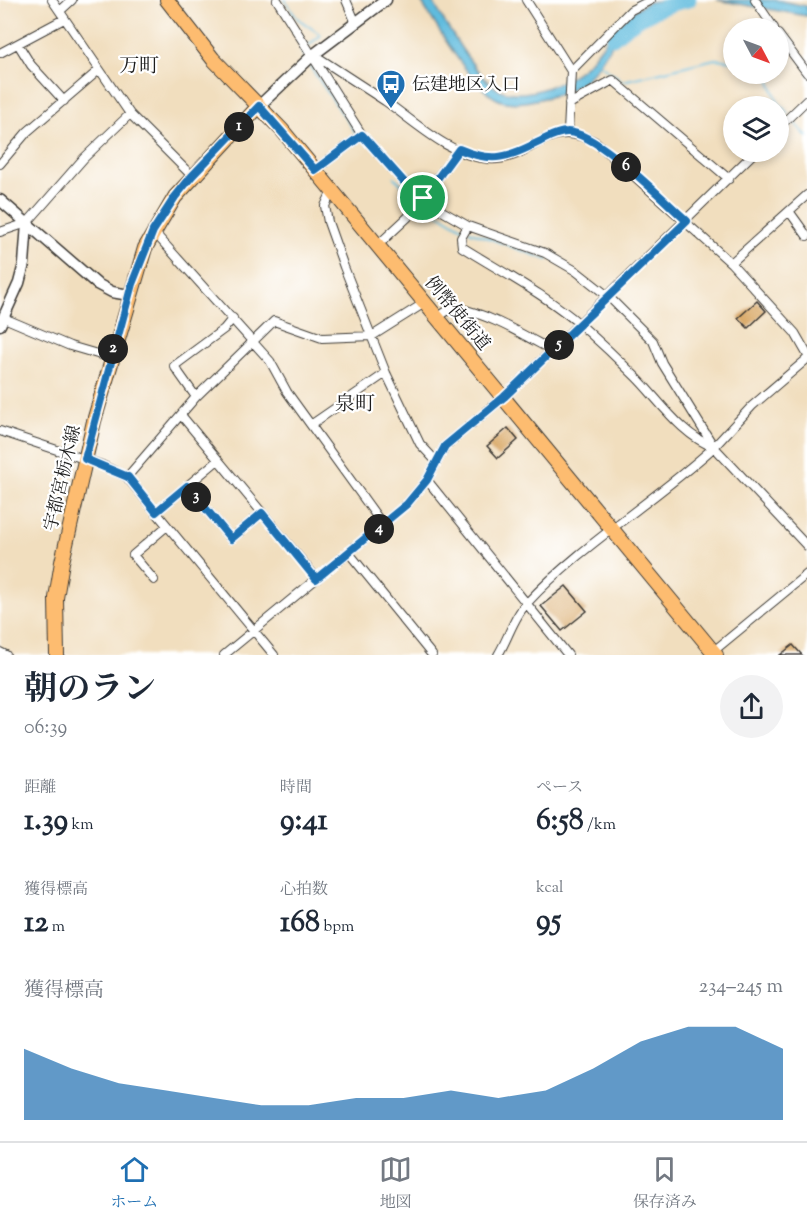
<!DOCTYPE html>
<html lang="ja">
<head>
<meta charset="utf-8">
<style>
  :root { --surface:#fff; --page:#f2f2f3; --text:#1f2937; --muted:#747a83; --line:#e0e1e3; --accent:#1f6fb2 }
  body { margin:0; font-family:"Sorts Mill Goudy","Noto Serif JP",serif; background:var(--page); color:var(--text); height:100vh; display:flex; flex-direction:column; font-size:22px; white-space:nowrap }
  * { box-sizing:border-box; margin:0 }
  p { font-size:20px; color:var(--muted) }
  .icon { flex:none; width:33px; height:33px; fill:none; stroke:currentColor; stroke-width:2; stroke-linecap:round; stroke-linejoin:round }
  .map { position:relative; height:655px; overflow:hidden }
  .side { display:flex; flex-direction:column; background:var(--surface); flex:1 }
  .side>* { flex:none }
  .needle { width:39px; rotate:131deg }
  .fabs { position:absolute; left:723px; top:18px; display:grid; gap:12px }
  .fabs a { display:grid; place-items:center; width:66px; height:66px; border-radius:50%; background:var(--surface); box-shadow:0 3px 9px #0003; font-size:30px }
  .pin { position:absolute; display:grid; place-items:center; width:51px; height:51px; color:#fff; margin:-26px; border:3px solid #fff; border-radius:50%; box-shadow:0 2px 6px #0007 }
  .km { position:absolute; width:30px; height:30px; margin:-15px; border-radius:50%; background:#222; color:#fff; font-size:16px; line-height:30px; text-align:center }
  .round { display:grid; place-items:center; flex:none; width:63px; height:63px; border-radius:32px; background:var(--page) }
  .head { display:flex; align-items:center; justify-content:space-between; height:102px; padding:0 24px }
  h1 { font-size:33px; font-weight:700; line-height:45px }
  .stats { display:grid; grid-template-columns:repeat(3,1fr); gap:9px; height:102px; padding:6px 24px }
  .stats div { display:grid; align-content:center }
  .stats b { font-size:30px; font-weight:700 }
  .stats small { font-size:16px; font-weight:400 }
  .stats p { font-size:16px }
  .chart { height:168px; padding:12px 24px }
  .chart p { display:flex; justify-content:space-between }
  .chart svg { width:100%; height:108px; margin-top:6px; fill:var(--accent); opacity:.7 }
  .tabs { display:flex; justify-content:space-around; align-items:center; height:84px; border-top:2px solid var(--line); background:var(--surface); font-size:16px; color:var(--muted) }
  .tabs a { display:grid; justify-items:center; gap:3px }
  .tabs .current { color:var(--accent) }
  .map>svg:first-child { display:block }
</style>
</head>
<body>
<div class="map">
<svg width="807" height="655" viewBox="0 0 807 655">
  <rect width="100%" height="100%" fill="#fff"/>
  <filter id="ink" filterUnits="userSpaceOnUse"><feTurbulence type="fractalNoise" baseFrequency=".0167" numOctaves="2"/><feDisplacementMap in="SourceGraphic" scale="12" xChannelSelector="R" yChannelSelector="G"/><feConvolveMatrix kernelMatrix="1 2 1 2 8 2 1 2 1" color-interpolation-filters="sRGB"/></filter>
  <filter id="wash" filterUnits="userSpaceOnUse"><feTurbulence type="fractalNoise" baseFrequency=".008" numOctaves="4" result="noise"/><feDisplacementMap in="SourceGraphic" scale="24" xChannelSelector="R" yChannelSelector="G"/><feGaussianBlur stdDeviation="1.35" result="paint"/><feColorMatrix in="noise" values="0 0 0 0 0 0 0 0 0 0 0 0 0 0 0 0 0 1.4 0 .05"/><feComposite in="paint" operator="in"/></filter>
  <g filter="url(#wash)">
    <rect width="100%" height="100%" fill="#f1debe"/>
    <path fill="#61bcde" stroke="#3e6c7d" stroke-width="1.5" d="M420,0H432C444,22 476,76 496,88C522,103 570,82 588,63C608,41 621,14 649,2C662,0 681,0 694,0C675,3 645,9 630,22C614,36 606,58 592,73C577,89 560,95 540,99C528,102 511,105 499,100C471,88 437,26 420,0Z
      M717,0H776L807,6V16Z"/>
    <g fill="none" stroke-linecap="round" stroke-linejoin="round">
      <path stroke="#61bcde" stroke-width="2" d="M285,0L297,18L321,35L309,45
        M304,48L301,51L305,58
        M598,63L623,81L715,59L734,61
        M309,65L357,135
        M767,74L778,102L788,114
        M792,119L807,137
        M394,177L418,201
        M422,204L464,229
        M469,231L548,260"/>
      <path stroke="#61bcde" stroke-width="15" d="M613,38C635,18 660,6 689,0"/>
    </g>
    <g id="blocks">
      <path fill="#d5a058" d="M757,301L766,311L748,328L738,318Z
        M508,428L518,440L498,458L487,446Z
        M566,586L587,611L562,631L541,606Z
        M793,645L802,655H780Z"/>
    </g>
  </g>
  <g filter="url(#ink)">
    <use href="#blocks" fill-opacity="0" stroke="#3c3934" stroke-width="1.5"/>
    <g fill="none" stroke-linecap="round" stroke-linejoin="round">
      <g stroke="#3c3934" stroke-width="10">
        <path id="minor" d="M52,0L130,114L192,176
          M277,0L362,135L404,182L442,211L468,226L545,253L576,271L609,297L653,341L662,363L714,447
          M346,0L355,21
          M526,0L571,71L568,132
          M755,0L774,28
          M60,11L72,0
          M778,34L807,73
          M18,44L31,65L64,101
          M0,53L64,19
          M316,56C339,71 362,86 385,101C415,122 450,156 488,159C534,162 543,116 596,142L731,263L795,333L807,354
          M571,71L631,10L651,0
          M569,104L613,80L729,179
          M778,128L807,100
          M0,164L27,132L99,70
          M315,170L362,135
          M332,191L325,206L328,222L344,267L386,373L420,444L436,461
          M789,211L807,236
          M468,226L461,238L462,247C502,272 546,295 582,326C600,342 618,359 636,377C659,400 682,436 714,447
          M153,231L270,361L287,392L383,525
          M0,232L27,223L84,158L130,114
          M378,245L408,217L459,149
          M731,263L807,195
          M438,317L453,307C489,314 520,333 553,351
          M4,318L70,346L111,358
          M196,397L174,366L224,329L233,318
          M181,415L317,579
          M312,424L386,373
          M0,431L102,465L127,477L274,655
          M714,447L752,406L807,359
          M127,477L196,397L274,321L322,338L372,336L426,302
          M427,480L568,655
          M187,486L231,539L262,513
          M156,512L218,460
          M349,553L432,655
          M154,580L133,555L167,526
          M0,652L6,655
          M710,654L807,574
          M224,655L407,504L427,480L445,446L504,397L755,152
          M498,655C508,639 514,616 527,603C581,545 655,501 714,447L807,546"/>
      </g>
      <g stroke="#3c3934" stroke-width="13">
        <path id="tertiary" d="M259,106L313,55L386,0
          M0,200L97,284L112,292L129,295
          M0,325L19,283L24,264L27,223"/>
      </g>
      <g stroke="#3c3934" stroke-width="16">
        <path id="primary" d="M167,0L213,59L282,130L716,655
          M57,655L56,598L62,562L94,421L145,248L175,197L259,106"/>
      </g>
      <use href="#minor" stroke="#fff" stroke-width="8"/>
      <use href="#tertiary" stroke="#fff" stroke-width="10"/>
      <use href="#primary" stroke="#fdbc70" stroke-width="14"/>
    </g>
  </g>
  <g fill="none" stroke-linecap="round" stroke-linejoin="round" filter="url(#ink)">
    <g stroke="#fff" stroke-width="12">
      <path id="route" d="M259,106L315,170L362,135L404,182L423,198L459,149C494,164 508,157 541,141C549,137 557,132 567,132C596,131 663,200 687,221L504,397L445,446L427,480L407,504L316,579L262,513L231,539L187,486L156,512L128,477L85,459L132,284L153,231L175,197L192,176Z"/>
    </g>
    <use href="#route" stroke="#1f6fb2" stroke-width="8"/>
  </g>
  <defs>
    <g id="bus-pin" transform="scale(1.5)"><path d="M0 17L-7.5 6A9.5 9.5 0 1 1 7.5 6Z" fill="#1f6fb2" stroke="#fff"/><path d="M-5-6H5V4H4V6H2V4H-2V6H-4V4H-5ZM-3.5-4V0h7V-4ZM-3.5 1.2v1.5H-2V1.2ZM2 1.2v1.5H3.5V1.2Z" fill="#fff"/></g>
  </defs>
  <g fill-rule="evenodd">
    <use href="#bus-pin" x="391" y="84"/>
  </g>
  <g text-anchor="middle" stroke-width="4.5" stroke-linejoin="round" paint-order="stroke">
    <g font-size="18" fill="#1c1c1c" stroke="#fff" text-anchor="start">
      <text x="412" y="90">伝建地区入口</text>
    </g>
    <g font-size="18" fill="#1c1c1c" stroke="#fff">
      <text transform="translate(458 313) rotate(50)" y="6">例幣使街道</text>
      <text transform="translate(62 478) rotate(-77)" y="6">宇都宮栃木線</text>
    </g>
    <g font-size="20" fill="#1c1c1c" stroke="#fff">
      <text x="139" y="72">万町</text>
      <text x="355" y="410">泉町</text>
    </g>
  </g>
</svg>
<div class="fabs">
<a><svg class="needle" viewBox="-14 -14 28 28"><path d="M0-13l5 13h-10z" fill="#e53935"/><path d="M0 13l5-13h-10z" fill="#747a83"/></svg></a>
<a><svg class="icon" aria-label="layers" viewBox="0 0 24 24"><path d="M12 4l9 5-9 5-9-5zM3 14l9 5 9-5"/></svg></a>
</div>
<div class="pin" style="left:423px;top:198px;background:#1e9e55"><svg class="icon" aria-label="arrive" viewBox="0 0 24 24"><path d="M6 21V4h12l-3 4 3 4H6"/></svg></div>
<b class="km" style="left:239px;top:127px">1</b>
<b class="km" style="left:113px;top:349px">2</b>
<b class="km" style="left:196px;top:497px">3</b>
<b class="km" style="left:379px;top:529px">4</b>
<b class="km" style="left:559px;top:345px">5</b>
<b class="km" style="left:626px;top:167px">6</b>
</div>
<section class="side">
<div class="head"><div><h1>朝のラン</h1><p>06:39</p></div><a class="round"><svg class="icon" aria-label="share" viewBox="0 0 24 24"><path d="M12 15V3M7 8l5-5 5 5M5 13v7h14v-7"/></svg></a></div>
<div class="stats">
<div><p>距離</p><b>1.39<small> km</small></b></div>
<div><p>時間</p><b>9:41</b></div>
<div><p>ペース</p><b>6:58<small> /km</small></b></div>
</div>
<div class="stats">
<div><p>獲得標高</p><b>12<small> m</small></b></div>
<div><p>心拍数</p><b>168<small> bpm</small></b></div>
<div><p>kcal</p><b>95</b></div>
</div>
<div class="chart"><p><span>獲得標高</span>234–245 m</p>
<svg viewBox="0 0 160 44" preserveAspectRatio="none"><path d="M0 44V15L10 23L20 29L30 32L40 35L50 38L60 38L70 35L80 35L90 32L100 35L110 32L120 23L130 12L140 6L150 6L160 15V44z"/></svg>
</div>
</section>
<nav class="tabs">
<a class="current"><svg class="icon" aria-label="home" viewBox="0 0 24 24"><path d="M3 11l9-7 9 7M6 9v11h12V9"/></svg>ホーム</a>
<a><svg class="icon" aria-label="map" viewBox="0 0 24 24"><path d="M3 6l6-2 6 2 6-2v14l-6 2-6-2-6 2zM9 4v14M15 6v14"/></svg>地図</a>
<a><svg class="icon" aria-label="saved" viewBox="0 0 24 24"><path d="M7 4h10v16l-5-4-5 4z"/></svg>保存済み</a>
</nav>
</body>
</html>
